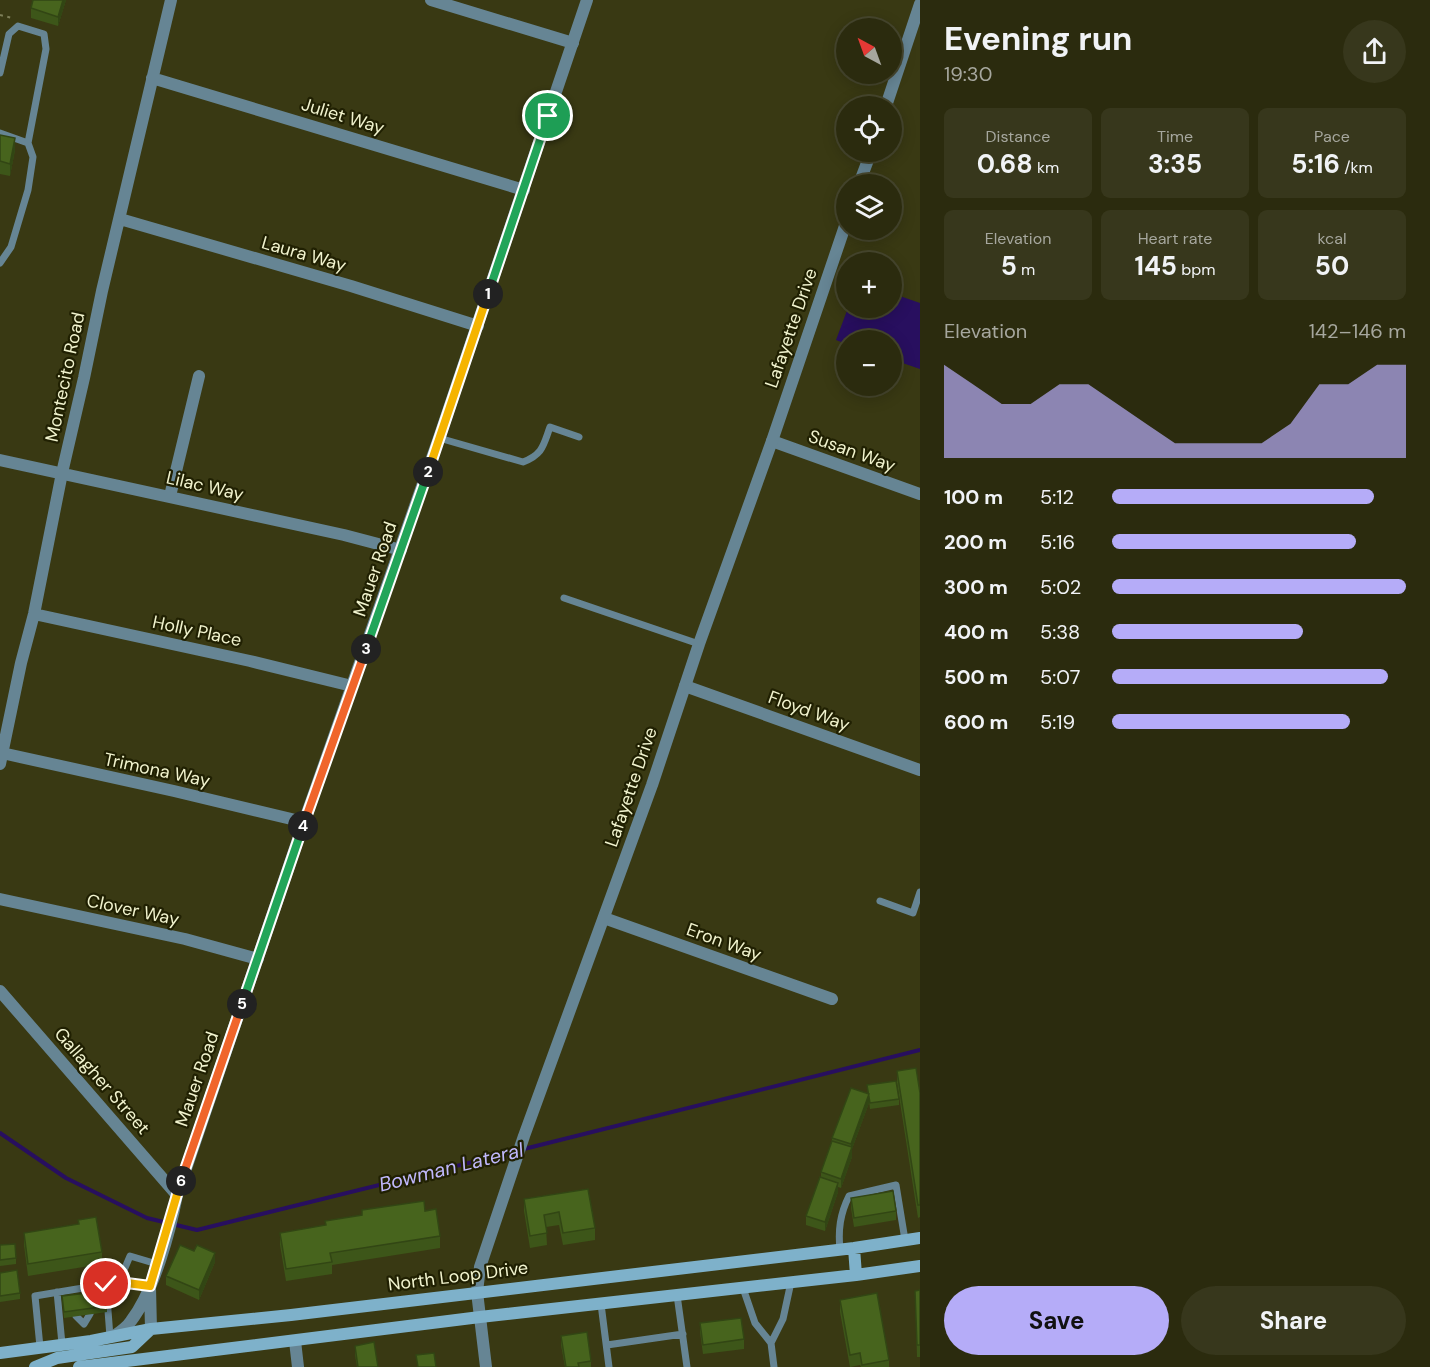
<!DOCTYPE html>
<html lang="en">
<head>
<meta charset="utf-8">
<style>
  :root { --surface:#2b2b0e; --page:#37371c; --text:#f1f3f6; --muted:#a6a79e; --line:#47472e; --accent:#b5acf8 }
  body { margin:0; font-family:"DM Sans",sans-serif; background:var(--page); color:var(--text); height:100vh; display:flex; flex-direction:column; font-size:22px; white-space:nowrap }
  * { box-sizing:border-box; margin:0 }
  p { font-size:20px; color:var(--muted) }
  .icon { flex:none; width:33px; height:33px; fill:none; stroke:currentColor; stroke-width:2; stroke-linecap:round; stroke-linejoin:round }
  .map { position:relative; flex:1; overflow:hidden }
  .sheet { display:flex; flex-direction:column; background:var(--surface); width:510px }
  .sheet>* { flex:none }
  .needle { width:39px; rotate:319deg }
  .fabs { position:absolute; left:836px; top:18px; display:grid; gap:12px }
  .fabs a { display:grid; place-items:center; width:66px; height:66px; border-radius:50%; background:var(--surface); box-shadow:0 3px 15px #0003,0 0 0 2px var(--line); font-size:30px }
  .pin { position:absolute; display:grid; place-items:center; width:51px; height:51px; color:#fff; margin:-26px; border:3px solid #fff; border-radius:50%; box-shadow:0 2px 6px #0007 }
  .km { position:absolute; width:30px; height:30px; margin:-15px; border-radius:50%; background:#222; color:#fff; font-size:16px; line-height:30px; text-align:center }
  .round { display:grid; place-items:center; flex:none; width:63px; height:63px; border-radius:32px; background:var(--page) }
  .overview { display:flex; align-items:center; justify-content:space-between; height:102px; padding:0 24px }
  h1 { font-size:33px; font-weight:700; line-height:45px }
  .stats { display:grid; grid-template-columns:repeat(3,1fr); gap:9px; height:102px; padding:6px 24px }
  .stats div { display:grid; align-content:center; border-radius:9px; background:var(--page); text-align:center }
  .stats b { font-size:26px; font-weight:700 }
  .stats small { font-size:16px; font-weight:400 }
  .stats p { font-size:16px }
  .chart { height:168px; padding:12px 24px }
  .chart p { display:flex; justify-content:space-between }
  .chart svg { width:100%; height:108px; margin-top:6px; fill:var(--accent); opacity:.7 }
  .cta { display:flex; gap:12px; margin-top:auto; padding:12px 24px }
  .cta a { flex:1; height:69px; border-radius:36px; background:var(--accent); color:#111; font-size:24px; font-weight:700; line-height:69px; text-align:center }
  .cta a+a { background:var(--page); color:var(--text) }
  ul { padding:0 24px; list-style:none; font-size:20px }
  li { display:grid; grid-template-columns:96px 72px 1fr; align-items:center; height:45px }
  li i { height:15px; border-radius:8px; background:var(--accent) }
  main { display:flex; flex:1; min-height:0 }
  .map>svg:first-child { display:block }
</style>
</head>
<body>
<main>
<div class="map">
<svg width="920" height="1367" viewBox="0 0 920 1367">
  <rect width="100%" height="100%" fill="#393913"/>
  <path fill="#280f5f" d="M891,293L920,303V369L891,359V340H846V344L836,340L848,308H891Z"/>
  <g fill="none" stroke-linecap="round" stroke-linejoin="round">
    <path stroke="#280f5f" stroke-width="4" d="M0,1133L66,1178L147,1218L197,1230L517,1151
      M524,1149L920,1050"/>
    <path stroke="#7d7e58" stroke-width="2" stroke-dasharray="3 4.5" stroke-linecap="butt" d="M0,15L12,18"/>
    <path stroke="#668594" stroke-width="7" d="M0,73L9,34L18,26L44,34L46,49L28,143L33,157L28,190L11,247L0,263
      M0,133L28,143
      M439,438L523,462C543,454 543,446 550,427L579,437
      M564,598L699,644
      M880,901L913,913L920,892
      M840,1250C838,1230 840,1214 849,1196L896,1185L905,1240
      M119,1282L150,1286
      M106,1284L110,1337
      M743,1288L755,1323L771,1343L783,1319L791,1282
      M57,1292L62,1344
      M677,1295L687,1367
      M601,1304L609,1367
      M76,1316L84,1324L90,1314
      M771,1343L774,1367
      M607,1345L683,1334
      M40,1347L35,1296L119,1282L130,1256L157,1264"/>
    <path stroke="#668594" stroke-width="12" d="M431,0L573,43
      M152,78L524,190
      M120,219L351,286L478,326
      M772,441L920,494
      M0,460L344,535L401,550
      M170,496L199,376
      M34,614L250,661L352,686
      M685,686L920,770
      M2,753L174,791L304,822
      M0,764L21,663L34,614L62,473L84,378L102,291L171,0
      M0,899L185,939L258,959
      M604,918L832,999
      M295,1341L298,1367"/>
    <path stroke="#668594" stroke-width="12" d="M886,106L920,4
      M859,184L871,152
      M0,991L177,1195
      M150,1288L151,1329
      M114,1336C120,1332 127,1327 131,1321C154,1291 170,1232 177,1195L304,822L439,438L587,0
      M486,1367L477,1292L480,1267L524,1136L652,785L699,644L772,441L846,223"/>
    <path stroke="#7eb1ca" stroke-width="12" d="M854,1248L856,1275
      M0,1353L91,1341L151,1329L291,1315L854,1248L920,1238
      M35,1367L57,1358L132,1347L150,1330
      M79,1367L480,1317L856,1275L920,1266"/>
  </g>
  <path fill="#3d5619" d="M66,0L58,26L31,18V8Z
    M0,135L15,150L10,176L0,174Z
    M897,1071L920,1093V1217L918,1218L897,1083Z
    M867,1085L899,1099V1105L870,1109L869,1100V1103L852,1149V1157L841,1188L838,1187V1192L825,1231L806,1225V1216L821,1177V1172L832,1141V1138L868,1094Z
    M588,1189L595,1228V1240L563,1245L559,1225L546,1227L547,1245L530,1248L524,1211V1199Z
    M851,1198L896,1211V1220L854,1227L851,1208Z
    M362,1210L425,1211L440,1236V1248L332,1265V1274L286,1281L280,1245V1233L325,1226V1221L362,1215Z
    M78,1220L102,1252V1264L28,1276L24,1245V1233L78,1225Z
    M0,1245L16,1258V1264L0,1266Z
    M194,1251L215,1262L199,1300L166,1285V1276Z
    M0,1273L20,1293V1299L0,1302Z
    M920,1290V1357H917L915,1291Z
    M62,1296L107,1306V1312L64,1318Z
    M840,1300L889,1360V1367H861L860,1365L850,1367L840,1312Z
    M700,1323L744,1339V1349L703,1354L700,1332Z
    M561,1336L591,1361V1367H565L561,1345Z
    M355,1346L378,1367H357L355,1355Z"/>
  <path fill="#324614" d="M63,0H66L58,26V17Z
    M15,138V150L10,176V164Z
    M869,1094V1103L852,1149V1157L841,1188V1179L851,1151V1144Z
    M838,1183V1192L825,1231V1222Z
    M215,1253V1262L199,1300V1290Z"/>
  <path fill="#47641d" stroke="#324614" stroke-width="1.5" d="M33,0H63L58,17L31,8Z
    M0,135L15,138L10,164L0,161Z
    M916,1068L920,1093V1205H918L897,1071Z
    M896,1081L899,1099L870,1103L867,1085Z
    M851,1088L869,1094L851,1144L832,1138Z
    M832,1141L852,1147L841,1179L821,1172Z
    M820,1177L838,1183L825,1222L806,1216Z
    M588,1189L595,1228L563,1233L559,1212L544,1215L547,1233L530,1236L524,1199Z
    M893,1191L896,1211L854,1218L851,1198Z
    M424,1201L425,1211L436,1209L440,1236L330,1253L332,1262L286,1269L280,1233L326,1225L325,1221L362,1215V1210Z
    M96,1217L102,1252L28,1264L24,1233L79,1224L78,1220Z
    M15,1244L16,1258L0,1260V1245Z
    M180,1245L194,1251L197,1245L215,1253L199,1290L166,1276Z
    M17,1270L20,1293L0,1296V1273Z
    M920,1290V1345H917L915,1291Z
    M105,1291L107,1306L64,1312L62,1296Z
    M877,1293L889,1360L862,1365L860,1353L850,1355L840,1300Z
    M741,1318L744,1339L703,1345L700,1323Z
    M587,1332L591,1361L578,1363L579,1367H566L561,1336Z
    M374,1342L378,1367H358L355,1346Z
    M434,1353L436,1367H418L416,1355Z"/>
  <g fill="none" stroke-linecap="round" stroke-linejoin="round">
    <g stroke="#fff" stroke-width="12">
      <path id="split-1" d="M488,294L548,116"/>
    </g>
    <g stroke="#fff" stroke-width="12">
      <path id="split-2" d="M428,472L488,294"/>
    </g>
    <g stroke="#fff" stroke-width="12">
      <path id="split-3" d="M366,649L428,472"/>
    </g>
    <g stroke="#fff" stroke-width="12">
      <path id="split-4" d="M303,826L366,649"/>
    </g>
    <g stroke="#fff" stroke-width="12">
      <path id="split-5" d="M242,1004L303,826"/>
    </g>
    <g stroke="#fff" stroke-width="12">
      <path id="split-6" d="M181,1181L242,1004"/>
    </g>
    <g stroke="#fff" stroke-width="12">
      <path id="split-7" d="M106,1284L119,1282L150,1286L181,1181"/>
    </g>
    <use href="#split-1" stroke="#22a559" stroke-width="8"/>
    <use href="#split-2" stroke="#f5b400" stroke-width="8"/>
    <use href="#split-3" stroke="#22a559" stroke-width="8"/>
    <use href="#split-4" stroke="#f0652b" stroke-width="8"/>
    <use href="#split-5" stroke="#22a559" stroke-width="8"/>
    <use href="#split-6" stroke="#f0652b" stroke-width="8"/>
    <use href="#split-7" stroke="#f5b400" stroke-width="8"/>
  </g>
  <g text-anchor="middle" stroke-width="4.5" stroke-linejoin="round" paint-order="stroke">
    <g font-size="18" fill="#f1f3ce" stroke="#202002">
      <text transform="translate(343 116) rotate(17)" y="6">Juliet Way</text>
      <text transform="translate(304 254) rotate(16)" y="6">Laura Way</text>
      <text transform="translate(791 328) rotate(-71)" y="6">Lafayette Drive</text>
      <text transform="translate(65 377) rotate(-78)" y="6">Montecito Road</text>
      <text transform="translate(852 451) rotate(20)" y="6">Susan Way</text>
      <text transform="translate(205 486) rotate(13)" y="6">Lilac Way</text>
      <text transform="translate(375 569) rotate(-71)" y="6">Mauer Road</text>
      <text transform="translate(197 631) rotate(12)" y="6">Holly Place</text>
      <text transform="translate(809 711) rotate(20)" y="6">Floyd Way</text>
      <text transform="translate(157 770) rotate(12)" y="6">Trimona Way</text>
      <text transform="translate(631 787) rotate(-71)" y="6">Lafayette Drive</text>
      <text transform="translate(133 910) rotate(12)" y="6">Clover Way</text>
      <text transform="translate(724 942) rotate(20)" y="6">Eron Way</text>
      <text transform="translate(197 1079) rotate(-71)" y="6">Mauer Road</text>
      <text transform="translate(102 1081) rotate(49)" y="6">Gallagher Street</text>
      <text transform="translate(458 1276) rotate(-7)" y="6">North Loop Drive</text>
    </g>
    <g font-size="20" font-style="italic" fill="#c0b8fc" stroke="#202002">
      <text transform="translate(451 1167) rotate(-14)" y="7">Bowman Lateral</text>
    </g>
  </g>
</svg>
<div class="fabs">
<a><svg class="needle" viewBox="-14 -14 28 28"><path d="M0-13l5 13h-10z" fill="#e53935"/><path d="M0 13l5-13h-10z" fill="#a6a79e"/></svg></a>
<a><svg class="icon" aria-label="locate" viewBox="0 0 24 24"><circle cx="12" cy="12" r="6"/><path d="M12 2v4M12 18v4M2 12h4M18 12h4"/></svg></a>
<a><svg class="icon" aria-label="layers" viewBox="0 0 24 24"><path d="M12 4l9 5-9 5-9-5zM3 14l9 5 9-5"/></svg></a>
<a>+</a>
<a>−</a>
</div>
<div class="pin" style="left:548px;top:116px;background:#1e9e55"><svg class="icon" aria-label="arrive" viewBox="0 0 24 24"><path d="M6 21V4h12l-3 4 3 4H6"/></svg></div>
<div class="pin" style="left:106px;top:1284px;background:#d93025"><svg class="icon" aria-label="check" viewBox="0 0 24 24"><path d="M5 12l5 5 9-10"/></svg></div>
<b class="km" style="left:488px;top:294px">1</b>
<b class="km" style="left:428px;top:472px">2</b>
<b class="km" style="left:366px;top:649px">3</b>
<b class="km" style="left:303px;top:826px">4</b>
<b class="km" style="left:242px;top:1004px">5</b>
<b class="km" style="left:181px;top:1181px">6</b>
</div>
<section class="sheet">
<div class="overview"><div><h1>Evening run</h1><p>19:30</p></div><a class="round"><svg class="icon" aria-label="share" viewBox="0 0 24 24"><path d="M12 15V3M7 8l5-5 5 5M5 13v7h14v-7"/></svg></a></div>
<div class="stats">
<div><p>Distance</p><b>0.68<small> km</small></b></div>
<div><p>Time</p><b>3:35</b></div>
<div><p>Pace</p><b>5:16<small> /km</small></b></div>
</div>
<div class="stats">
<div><p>Elevation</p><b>5<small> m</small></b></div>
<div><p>Heart rate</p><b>145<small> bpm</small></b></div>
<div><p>kcal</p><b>50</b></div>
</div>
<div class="chart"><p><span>Elevation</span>142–146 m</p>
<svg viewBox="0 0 160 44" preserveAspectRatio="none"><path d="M0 44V6L10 14L20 22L30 22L40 14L50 14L60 22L70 30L80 38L90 38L100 38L110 38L120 30L130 14L140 14L150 6L160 6V44z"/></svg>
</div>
<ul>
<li><b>100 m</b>5:12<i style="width:89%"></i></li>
<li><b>200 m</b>5:16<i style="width:83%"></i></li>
<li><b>300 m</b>5:02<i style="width:100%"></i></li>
<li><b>400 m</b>5:38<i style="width:65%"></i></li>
<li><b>500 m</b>5:07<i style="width:94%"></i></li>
<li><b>600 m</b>5:19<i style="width:81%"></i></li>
</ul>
<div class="cta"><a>Save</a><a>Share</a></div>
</section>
</main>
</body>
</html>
